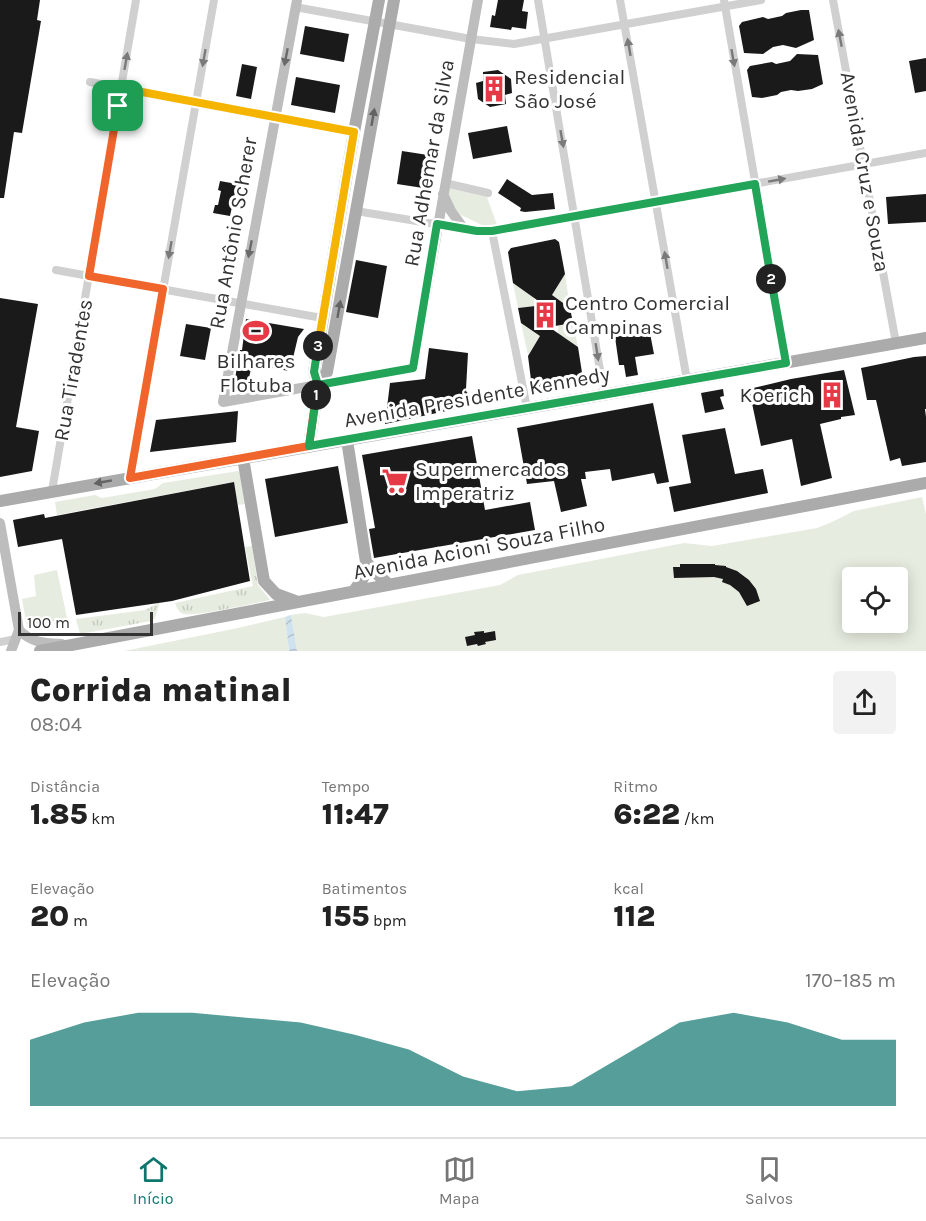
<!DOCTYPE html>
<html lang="pt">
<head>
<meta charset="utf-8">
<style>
  :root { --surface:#fff; --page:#f2f2f2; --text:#222; --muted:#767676; --line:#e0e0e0; --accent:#0f766e }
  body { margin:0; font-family:Karla,sans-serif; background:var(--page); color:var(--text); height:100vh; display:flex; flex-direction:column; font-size:22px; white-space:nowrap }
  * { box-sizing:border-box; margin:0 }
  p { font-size:20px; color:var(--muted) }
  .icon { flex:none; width:33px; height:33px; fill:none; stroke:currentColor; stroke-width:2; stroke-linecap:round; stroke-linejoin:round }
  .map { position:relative; height:651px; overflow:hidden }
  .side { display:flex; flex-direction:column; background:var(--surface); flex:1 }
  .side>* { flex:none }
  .tools { position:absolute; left:842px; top:567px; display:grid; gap:12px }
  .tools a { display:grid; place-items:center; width:66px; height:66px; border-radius:6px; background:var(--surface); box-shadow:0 3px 15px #0003; font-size:30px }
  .scale { position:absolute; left:18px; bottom:15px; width:135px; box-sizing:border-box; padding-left:6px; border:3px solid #333; border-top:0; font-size:16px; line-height:21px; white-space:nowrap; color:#333; -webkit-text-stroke:4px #fff; paint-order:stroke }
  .pin { position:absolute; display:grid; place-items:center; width:51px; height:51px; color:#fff; margin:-26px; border-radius:12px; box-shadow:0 3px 9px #0006 }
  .km { position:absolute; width:30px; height:30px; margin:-15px; border-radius:50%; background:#222; color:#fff; font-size:16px; line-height:30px; text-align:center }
  .round { display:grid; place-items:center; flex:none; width:63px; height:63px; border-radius:6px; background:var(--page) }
  .summary { display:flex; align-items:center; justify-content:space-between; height:102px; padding:0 30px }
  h1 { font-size:33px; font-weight:800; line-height:45px }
  .figures { display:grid; grid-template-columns:repeat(3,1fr); gap:9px; height:102px; padding:6px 30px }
  .figures div { display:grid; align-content:center }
  .figures b { font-size:30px; font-weight:800 }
  .figures small { font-size:16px; font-weight:400 }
  .figures p { font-size:16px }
  .chart { height:168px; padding:12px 30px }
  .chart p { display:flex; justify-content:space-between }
  .chart svg { width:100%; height:108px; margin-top:6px; fill:var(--accent); opacity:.7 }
  .tabs { display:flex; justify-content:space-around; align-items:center; height:84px; border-top:2px solid var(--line); background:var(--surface); font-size:16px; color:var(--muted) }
  .tabs a { display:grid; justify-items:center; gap:3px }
  .tabs .active { color:var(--accent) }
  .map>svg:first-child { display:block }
</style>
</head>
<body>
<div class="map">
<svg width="926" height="651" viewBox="0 0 926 651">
  <defs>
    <pattern id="grass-tufts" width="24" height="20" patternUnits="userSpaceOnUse" patternTransform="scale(1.5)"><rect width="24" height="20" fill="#e6ecdf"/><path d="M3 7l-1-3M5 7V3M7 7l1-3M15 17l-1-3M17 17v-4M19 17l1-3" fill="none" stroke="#c6cbc0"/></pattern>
    <pattern id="water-waves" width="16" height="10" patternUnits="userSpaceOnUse" patternTransform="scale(1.5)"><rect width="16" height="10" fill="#cfe2ee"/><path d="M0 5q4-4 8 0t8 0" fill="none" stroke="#b2c2cd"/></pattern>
  </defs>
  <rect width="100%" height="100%" fill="#fff"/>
  <path fill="url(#grass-tufts)" d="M252,546L258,585L270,600C256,603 193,617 184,614C179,613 177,608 175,603L253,586L245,547Z
    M160,602L155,618L151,621L80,634L76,619L145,610Z"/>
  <path fill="#e6ecdf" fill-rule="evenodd" d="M449,188L487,197L497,225H482L461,215L452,205L448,196Z
    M565,274L570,308L552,295Z
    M513,283L534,297L535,306L518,308Z
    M521,323L540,336L528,355Z
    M573,323L578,347L558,334V326Z
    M238,471L240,473L245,504L238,505L233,482L57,515L55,502L95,495L102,498L155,489L163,483Z
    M922,497L926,514V651H297L291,615L305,613L324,617L500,585L518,575L684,543L712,546L817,528L832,522L854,511ZM852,578H897V622H852Z
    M57,570L67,618L27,627L22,599L36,596L34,575Z
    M285,617L289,651H124L238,628Z"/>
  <path fill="url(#water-waves)" d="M291,615L297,651H289L285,617Z"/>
  <path fill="#1a1a1a" d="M0,0H40L37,20L41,21L22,133L14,132L4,198H0Z
    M498,0H524L522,11L528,12L526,29L512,27L511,30L490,27L492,15L495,16Z
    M801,10H809L814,40L796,48L783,45L773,47L763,54L744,53L739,26L742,22L763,17L768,19L782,16L786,13Z
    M305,26L349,34L344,62L300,54Z
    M797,54L818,55L823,84L812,89L798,91L791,90L781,92L777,95L762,98L752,97L747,70L750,66L772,62L776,64L790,61Z
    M926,58V91L915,93L909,61Z
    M242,64L257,67L251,99L236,96Z
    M498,70L511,79L512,93L505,95L506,104L490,107L478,99L476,83L483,81V72Z
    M296,77L340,85L335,113L291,105Z
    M507,126L512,152L473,159L468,133Z
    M402,151L428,155L423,188L397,184Z
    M507,179L532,195L553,193L555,209L525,212L520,211L521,208L498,193Z
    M220,181L237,184L230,216L213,213L215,205H218L221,191L218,190Z
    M926,194V222L888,224L886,197Z
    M555,239L559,242L565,274L552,295L570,308L573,323L549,327L578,347L583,379L580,383L535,391L532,388L528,356L540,336L521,323L518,308L544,305L513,283L508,252L511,248Z
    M356,260L387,266L378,318L346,312Z
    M0,298L38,304L16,427L39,431L32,471L0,477Z
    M246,319L304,329L298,337L293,358H291L289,371L252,364L247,387L233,390L240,350H242Z
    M648,323L654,354L635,357L638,375L626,377L624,365H619L615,337L637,333L635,325Z
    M186,324L211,328L205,360L180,356Z
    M429,348L468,353L465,407L385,424L390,383L425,379Z
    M926,356V409H925L926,417V462L902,466L900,458L890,461L876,400H867L861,368L914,357Z
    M844,370L855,415L841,417V419L820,424L832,478L801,486L792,439L761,446L749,389L791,379Z
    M723,389L724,396L720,397L724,409L705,413L701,393Z
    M653,403L669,482L657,484L654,473L612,481L610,469L585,472L586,479H581L587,506L561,512L554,481L527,484L517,428Z
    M238,411L236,442L150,452L156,420Z
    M725,428L735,474L763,469L768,493L674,512L669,487L691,483L682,435Z
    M472,436L485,510L530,502L535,530L374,558L369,529L375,528L362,455Z
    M338,466L348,523L275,537L265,479Z
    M234,482L250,581L172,601L76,615L62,539L18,547L13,520L44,514L45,518Z
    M680,564H715V565L726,566V567L737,571L749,580L756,589L760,601L747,606L739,592L730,585L722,582L723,579L714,577L674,578L673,567H680Z
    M484,631V633L495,631L496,640L485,642L486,644L478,646L477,644L467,646L465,637L475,635L474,632Z"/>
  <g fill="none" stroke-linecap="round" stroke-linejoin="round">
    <path stroke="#d0d0d0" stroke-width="8" d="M538,0L604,394
      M620,0L687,380
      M724,0L786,363
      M833,0L896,343
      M295,7L471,39L514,44L761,0
      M90,82L354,132
      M445,183L488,193
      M356,211L477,231H492L926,153
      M492,231L527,408
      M56,270L322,318
      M130,478L214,0
      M52,491L136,0
      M0,642L16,639"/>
    <path stroke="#bdbdbd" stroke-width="10" d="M297,0L223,402L413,368L478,0
      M443,194L451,211L464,229
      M0,523L19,630L11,651
      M19,630C32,643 44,643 62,644"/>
    <path stroke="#ababab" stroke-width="12" d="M318,385L327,372L394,0
      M347,440L366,562L363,578L354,591
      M309,446L318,385L314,372L354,132L379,0
      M243,458L264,581L276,594L295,601
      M0,501L926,338
      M366,562L374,571L389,585
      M40,651L926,483"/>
  </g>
  <defs><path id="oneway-solid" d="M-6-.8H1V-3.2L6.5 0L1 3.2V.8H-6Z" transform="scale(1.5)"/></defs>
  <g fill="#7a7a7a">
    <use href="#oneway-solid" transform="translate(840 38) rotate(-101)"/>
    <use href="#oneway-solid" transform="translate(629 47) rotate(-100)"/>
    <use href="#oneway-solid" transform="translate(204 58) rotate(100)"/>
    <use href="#oneway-solid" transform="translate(733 58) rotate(80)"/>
    <use href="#oneway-solid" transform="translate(126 61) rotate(-80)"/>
    <use href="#oneway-solid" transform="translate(562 139) rotate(80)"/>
    <use href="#oneway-solid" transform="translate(777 180) rotate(-10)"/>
    <use href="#oneway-solid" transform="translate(170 250) rotate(100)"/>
    <use href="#oneway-solid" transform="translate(666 260) rotate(-100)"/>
    <use href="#oneway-solid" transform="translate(597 352) rotate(81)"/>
  </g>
  <g fill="#6a6a6a">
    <use href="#oneway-solid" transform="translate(286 57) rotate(101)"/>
    <use href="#oneway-solid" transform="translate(250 249) rotate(101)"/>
  </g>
  <g fill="#636363">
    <use href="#oneway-solid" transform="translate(373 117) rotate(-80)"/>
    <use href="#oneway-solid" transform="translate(339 309) rotate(-80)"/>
    <use href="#oneway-solid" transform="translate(103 482) rotate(170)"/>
  </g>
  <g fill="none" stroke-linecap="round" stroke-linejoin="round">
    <g stroke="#fff" stroke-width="12">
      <path id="split-1" d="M118,106L89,276L163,289L130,478L309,446L316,395"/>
    </g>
    <g stroke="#fff" stroke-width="12">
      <path id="split-2" d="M316,395L318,385L413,368L437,224L477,231H492L755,184L771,279"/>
    </g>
    <g stroke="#fff" stroke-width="12">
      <path id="split-3" d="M318,346L314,372L318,385L309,446L786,363L771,279"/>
    </g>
    <g stroke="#fff" stroke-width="12">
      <path id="split-4" d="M118,106L121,88L354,132L318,346"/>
    </g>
    <use href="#split-1" stroke="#f0652b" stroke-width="8"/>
    <use href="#split-2" stroke="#22a559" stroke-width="8"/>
    <use href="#split-3" stroke="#22a559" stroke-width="8"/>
    <use href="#split-4" stroke="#f5b400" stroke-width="8"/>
  </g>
  <defs>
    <g id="building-bare" transform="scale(2.07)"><path d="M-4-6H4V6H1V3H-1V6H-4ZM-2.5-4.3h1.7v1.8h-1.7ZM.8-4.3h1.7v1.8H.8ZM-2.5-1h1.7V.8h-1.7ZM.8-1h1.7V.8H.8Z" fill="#e63946" stroke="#fff" stroke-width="2.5" paint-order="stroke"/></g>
    <g id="stadium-bare" transform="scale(2.07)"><path d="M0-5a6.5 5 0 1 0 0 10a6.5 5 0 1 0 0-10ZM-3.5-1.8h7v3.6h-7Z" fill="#e63946" stroke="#fff" stroke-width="2.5" paint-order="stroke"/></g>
    <g id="supermarket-bare" transform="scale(2.07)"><path d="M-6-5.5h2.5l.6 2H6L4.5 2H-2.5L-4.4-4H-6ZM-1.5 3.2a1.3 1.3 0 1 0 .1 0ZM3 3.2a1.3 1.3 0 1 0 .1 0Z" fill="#e63946" stroke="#fff" stroke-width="2.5" paint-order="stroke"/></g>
  </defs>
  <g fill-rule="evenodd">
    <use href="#building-bare" x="494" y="89"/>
    <use href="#building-bare" x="545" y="315"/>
    <use href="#stadium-bare" x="256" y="331"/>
    <use href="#building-bare" x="832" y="395"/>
    <use href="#supermarket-bare" x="395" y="481"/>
  </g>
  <g text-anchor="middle" stroke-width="6" stroke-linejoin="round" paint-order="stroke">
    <g font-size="21" fill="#333" stroke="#fff" text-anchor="start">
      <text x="514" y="84">Residencial<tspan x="514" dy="24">São José</tspan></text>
      <text x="565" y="310">Centro Comercial<tspan x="565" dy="24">Campinas</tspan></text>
      <text x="256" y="368" text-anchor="middle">Bilhares<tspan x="256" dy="24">Flotuba</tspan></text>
      <text x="812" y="402" text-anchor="end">Koerich</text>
      <text x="415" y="476">Supermercados<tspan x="415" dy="24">Imperatriz</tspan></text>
    </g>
    <g font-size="21" fill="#333" stroke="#fff">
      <text transform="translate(429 163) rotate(-80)" y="7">Rua Adhemar da Silva</text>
      <text transform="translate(865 172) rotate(80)" y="7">Avenida Cruz e Souza</text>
      <text transform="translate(233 233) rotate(-80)" y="7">Rua Antônio Scherer</text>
      <text transform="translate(73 370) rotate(-80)" y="7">Rua Tiradentes</text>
      <text transform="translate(477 397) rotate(-10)" y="7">Avenida Presidente Kennedy</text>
      <text transform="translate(479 548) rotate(-11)" y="7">Avenida Acioni Souza Filho</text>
    </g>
  </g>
</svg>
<div class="tools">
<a><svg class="icon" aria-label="locate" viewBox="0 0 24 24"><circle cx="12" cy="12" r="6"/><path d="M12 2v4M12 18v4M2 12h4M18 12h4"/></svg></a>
</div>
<div class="scale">100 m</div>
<div class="pin" style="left:118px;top:106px;background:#1e9e55"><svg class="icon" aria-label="arrive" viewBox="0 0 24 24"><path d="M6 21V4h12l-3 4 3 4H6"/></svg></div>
<b class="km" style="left:316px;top:395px">1</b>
<b class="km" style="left:771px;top:279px">2</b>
<b class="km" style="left:318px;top:346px">3</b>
</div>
<section class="side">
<div class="summary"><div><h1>Corrida matinal</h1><p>08:04</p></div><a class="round"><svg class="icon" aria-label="share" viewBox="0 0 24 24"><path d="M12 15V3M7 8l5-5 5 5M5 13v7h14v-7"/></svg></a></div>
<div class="figures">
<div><p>Distância</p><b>1.85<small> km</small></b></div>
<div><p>Tempo</p><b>11:47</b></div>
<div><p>Ritmo</p><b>6:22<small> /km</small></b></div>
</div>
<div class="figures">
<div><p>Elevação</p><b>20<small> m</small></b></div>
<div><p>Batimentos</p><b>155<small> bpm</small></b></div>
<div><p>kcal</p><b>112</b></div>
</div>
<div class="chart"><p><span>Elevação</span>170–185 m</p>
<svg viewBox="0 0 160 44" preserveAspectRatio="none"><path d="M0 44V17L10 10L20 6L30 6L40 8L50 10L60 15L70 21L80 32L90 38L100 36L110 23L120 10L130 6L140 10L150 17L160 17V44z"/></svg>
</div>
</section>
<nav class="tabs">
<a class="active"><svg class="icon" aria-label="home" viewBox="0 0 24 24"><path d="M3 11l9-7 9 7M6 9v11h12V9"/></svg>Início</a>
<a><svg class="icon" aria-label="map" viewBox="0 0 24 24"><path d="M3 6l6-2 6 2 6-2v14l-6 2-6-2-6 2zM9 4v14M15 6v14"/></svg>Mapa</a>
<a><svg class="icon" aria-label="saved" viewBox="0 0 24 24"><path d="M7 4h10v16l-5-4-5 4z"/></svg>Salvos</a>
</nav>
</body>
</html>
